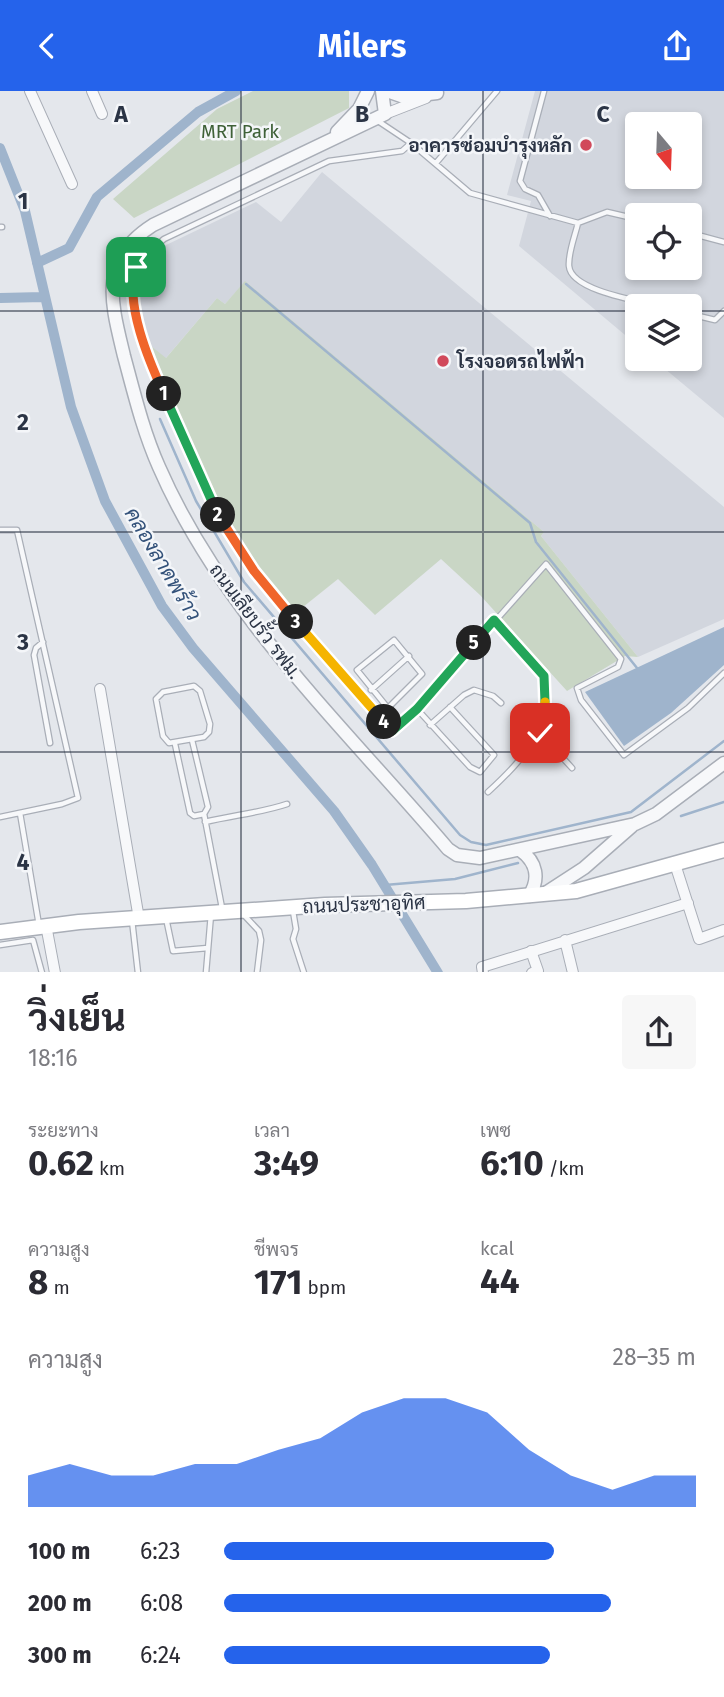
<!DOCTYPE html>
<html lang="th">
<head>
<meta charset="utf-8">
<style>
  :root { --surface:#fff; --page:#f7f7f7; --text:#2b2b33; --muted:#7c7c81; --accent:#2563eb }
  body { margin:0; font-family:"Fira Sans",Sarabun,sans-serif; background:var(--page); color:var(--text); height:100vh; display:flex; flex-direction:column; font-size:26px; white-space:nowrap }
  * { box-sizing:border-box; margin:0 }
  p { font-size:23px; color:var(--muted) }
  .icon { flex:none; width:38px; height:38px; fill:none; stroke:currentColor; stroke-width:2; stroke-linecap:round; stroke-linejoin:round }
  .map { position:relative; height:881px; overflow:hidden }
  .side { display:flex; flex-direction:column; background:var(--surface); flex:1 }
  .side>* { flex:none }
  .needle { width:46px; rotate:161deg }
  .fabs { position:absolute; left:625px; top:21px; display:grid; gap:14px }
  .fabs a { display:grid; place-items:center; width:77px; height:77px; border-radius:7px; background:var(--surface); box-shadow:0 4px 10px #0003; font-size:35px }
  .pin { position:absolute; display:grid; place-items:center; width:60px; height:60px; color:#fff; margin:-30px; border-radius:14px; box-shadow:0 4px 10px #0006 }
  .km { position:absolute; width:35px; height:35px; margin:-18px; border-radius:50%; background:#222; color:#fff; font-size:19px; line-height:35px; text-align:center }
  .round { display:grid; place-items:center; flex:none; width:74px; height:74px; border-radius:7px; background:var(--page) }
  .summary { display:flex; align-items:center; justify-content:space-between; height:119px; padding:0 28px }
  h1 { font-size:38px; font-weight:700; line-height:52px }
  .figures { display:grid; grid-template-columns:repeat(3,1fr); gap:10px; height:119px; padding:7px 28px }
  .figures div { display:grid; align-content:center }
  .figures b { font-size:35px; font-weight:700 }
  .figures small { font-size:19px; font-weight:400 }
  .figures p { font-size:19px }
  .chart { height:196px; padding:14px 28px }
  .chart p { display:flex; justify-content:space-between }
  .chart svg { width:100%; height:126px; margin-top:7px; fill:var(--accent); opacity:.7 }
  ul { padding:0 28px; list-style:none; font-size:23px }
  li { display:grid; grid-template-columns:112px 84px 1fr; align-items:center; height:52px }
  li i { height:18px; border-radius:9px; background:var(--accent) }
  header { display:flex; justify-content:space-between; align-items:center; height:91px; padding:0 28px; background:var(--accent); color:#fff; font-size:32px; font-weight:700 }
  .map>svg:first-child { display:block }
</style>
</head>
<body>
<header><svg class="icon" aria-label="back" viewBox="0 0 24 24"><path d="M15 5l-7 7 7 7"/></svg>Milers<svg class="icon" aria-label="share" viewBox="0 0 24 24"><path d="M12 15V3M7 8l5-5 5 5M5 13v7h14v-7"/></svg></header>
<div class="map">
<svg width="724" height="882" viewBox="0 0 724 882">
  <rect width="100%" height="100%" fill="#e4e7ec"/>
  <path fill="#d2d6de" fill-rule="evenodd" d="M535,0H724V327L653,268H690V215H637V254L519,155L531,110L507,104ZM637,33H690V86H637ZM637,124H690V177H637Z
    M322,81L724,416V528L638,566L541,445L544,441L245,191L225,213L217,207L165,268L151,255L140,219L138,198L143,179L154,163L164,155L256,111L281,131Z"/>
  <path fill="#c9d6c5" d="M253,0H349V17L134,127L113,108L217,18Z
    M245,190L544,441L541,445L638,566L625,565L567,600L480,504L441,468L375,524L338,488L293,524L230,443L208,401L151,255L166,267L217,207L225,213Z"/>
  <path fill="#9fb4cc" d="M724,536V574L671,622L624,655L585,601Z"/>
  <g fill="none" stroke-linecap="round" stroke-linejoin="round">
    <path stroke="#9fb4cc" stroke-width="2.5" d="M246,193L530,432L536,451L637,577
      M160,328L196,410L244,491L460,744L471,751L486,754L631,721L724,650
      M681,725L724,711
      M385,794L455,788L518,772"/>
    <path stroke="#9fb4cc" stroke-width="10" d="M0,57L25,120L71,316L105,410L162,515L193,557L334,720L372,774L438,882
      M37,172L69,157L97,106L198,21L236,0
      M0,207L43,206"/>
    <g stroke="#a9aeb7" stroke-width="7">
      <path id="service" d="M544,0L520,90L525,98L538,104L550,125
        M378,30L411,52
        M436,72L497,0
        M637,128L607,121L578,132C575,145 568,162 569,175C571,200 640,210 660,215
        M578,132L470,102L411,52L402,60L329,70L164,148L141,168L132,194L134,216L154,282L206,401L229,444L270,501L392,640L417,618L546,473L621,568L618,576L577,597L581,609L624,664L688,617L724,582
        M0,136H2
        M690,142L724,151
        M690,223L715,229L724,220
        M0,439H17L78,707L62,713L0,726
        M43,551L36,557L34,564L50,652
        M194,595L200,600L210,633L209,641L204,646L169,652L163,645L156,608L163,601Z
        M371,599L409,565
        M417,618L470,676L480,681L494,664L450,616
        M379,626L422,583L394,549L357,579L387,616
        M430,634L464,604L474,599L493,605L501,612
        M540,642L572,677
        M175,653L190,722L194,725L204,723L208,716L192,649
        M488,701C521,671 557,634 544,585L494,529
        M20,722L39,834
        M204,723L222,817
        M205,731C234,724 260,722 287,713
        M293,820L296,838L293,848L304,882
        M244,824L259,840L261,849L257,882
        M166,827L173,860L208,857
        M132,829L138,882
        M0,854L33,849L42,882
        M206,882L211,823"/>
    </g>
    <g stroke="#a9aeb7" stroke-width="12">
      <path id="minor" d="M30,0L72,93
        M92,0L102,23
        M385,23L426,7
        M100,598L139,828
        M675,773L699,848L724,839
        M46,834L55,882
        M565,849L573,882
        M531,860L538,880L532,882
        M483,882L482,876L688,812"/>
    </g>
    <g stroke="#a9aeb7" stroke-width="15">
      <path id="tertiary" d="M382,0L385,23L153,134C98,169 111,211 124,265C134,302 143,340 159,376C223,523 346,638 448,758L457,764L480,767L635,733L656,723L724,672
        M387,0L404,6L437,2
        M337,41L359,18L368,0
        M520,759C537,771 540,788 529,805
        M544,803L584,777L632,735"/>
    </g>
    <g stroke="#a9aeb7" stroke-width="17">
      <path id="secondary" d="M0,841L79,831L325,814L466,810L576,800L724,759"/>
    </g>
    <use href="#service" stroke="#f7f8fa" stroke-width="4.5"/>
    <use href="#minor" stroke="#f7f8fa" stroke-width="10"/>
    <use href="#tertiary" stroke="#f7f8fa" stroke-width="12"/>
    <use href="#secondary" stroke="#fff" stroke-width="14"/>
  </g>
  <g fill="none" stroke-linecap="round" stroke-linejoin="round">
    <g stroke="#fff" stroke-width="14">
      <path id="split-1" d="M136,176C124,212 149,270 164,303"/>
    </g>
    <g stroke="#fff" stroke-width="14">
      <path id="split-2" d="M164,303L218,424"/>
    </g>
    <g stroke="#fff" stroke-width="14">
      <path id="split-3" d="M218,424L254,480L296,531"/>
    </g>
    <g stroke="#fff" stroke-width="14">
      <path id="split-4" d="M296,531L384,631"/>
    </g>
    <g stroke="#fff" stroke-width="14">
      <path id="split-5" d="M384,631L392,640L417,618L474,552"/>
    </g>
    <g stroke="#fff" stroke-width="14">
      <path id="split-6" d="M474,552L494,529L544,585L545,611"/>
    </g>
    <g stroke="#fff" stroke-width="14">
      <path id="split-7" d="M540,642L545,611"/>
    </g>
    <use href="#split-1" stroke="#f0652b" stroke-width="9"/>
    <use href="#split-2" stroke="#22a559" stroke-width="9"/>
    <use href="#split-3" stroke="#f0652b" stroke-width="9"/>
    <use href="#split-4" stroke="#f5b400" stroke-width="9"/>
    <use href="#split-5" stroke="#22a559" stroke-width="9"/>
    <use href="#split-6" stroke="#22a559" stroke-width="9"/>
    <use href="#split-7" stroke="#f5b400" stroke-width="9"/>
  </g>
  <path fill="none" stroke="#2b3445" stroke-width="2" stroke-opacity="0.55" d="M241,0V882M483,0V882M0,220H637M690,220H724M0,441H724M0,661H724"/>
  <g fill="#d1495b" stroke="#f4f6f9" stroke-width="2.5">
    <circle cx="586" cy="54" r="7"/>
    <circle cx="443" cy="270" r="7"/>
  </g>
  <g text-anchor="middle" stroke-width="5" stroke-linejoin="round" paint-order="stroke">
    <g font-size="19" fill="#3f6138" stroke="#f4f6f9">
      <text x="240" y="47">MRT Park</text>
    </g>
    <g font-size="19" font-weight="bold" fill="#2b3445" stroke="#f4f6f9" text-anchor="end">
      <text x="572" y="61">อาคารซ่อมบำรุงหลัก</text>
      <text x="457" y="277" text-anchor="start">โรงจอดรถไฟฟ้า</text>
    </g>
    <g font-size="19" fill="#2b3445" stroke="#f4f6f9">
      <text transform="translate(256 530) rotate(53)" y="7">ถนนเลียบรั้ว รฟม.</text>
      <text transform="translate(364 813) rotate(-2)" y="7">ถนนประชาอุทิศ</text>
    </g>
    <g font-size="21" font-style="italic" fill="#34527a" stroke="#f4f6f9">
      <text transform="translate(163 473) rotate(59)" y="7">คลองลาดพร้าว</text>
    </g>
  </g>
  <g font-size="23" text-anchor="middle" font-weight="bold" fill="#2b3445" stroke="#f4f6f9" stroke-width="5" stroke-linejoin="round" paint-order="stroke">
    <text x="121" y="31">A</text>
    <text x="362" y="31">B</text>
    <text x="603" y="31">C</text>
    <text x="23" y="118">1</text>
    <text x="23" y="339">2</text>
    <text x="23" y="559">3</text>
    <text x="23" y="779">4</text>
  </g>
</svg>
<div class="fabs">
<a><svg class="needle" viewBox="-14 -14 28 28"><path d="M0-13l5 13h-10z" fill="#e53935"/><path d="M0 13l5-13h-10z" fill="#7c7c81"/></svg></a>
<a><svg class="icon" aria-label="locate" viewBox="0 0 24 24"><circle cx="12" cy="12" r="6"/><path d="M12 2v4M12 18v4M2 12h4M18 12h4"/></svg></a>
<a><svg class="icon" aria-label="layers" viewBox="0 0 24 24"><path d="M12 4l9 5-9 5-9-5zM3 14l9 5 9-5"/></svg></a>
</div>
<div class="pin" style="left:136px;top:176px;background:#1e9e55"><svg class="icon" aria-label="arrive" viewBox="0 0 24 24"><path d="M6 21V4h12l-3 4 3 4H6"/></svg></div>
<div class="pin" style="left:540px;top:642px;background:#d93025"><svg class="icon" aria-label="check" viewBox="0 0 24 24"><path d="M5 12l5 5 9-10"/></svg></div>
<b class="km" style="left:164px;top:303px">1</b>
<b class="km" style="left:218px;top:424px">2</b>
<b class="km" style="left:296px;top:531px">3</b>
<b class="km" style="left:384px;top:631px">4</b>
<b class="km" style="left:474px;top:552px">5</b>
</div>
<section class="side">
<div class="summary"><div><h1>วิ่งเย็น</h1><p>18:16</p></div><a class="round"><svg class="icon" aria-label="share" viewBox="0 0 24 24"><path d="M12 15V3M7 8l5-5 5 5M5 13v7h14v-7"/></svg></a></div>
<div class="figures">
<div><p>ระยะทาง</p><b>0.62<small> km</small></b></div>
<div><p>เวลา</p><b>3:49</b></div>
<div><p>เพซ</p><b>6:10<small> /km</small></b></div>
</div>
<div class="figures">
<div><p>ความสูง</p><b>8<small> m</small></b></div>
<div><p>ชีพจร</p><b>171<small> bpm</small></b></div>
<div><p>kcal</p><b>44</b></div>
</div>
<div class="chart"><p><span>ความสูง</span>28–35 m</p>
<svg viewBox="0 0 160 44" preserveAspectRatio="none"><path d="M0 44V33L10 29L20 33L30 33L40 29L50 29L60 24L70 20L80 11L90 6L100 6L110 11L120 24L130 33L140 38L150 33L160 33V44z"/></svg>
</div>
<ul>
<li><b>100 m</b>6:23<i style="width:70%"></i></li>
<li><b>200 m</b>6:08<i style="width:82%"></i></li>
<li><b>300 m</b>6:24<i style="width:69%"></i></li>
</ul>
</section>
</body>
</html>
